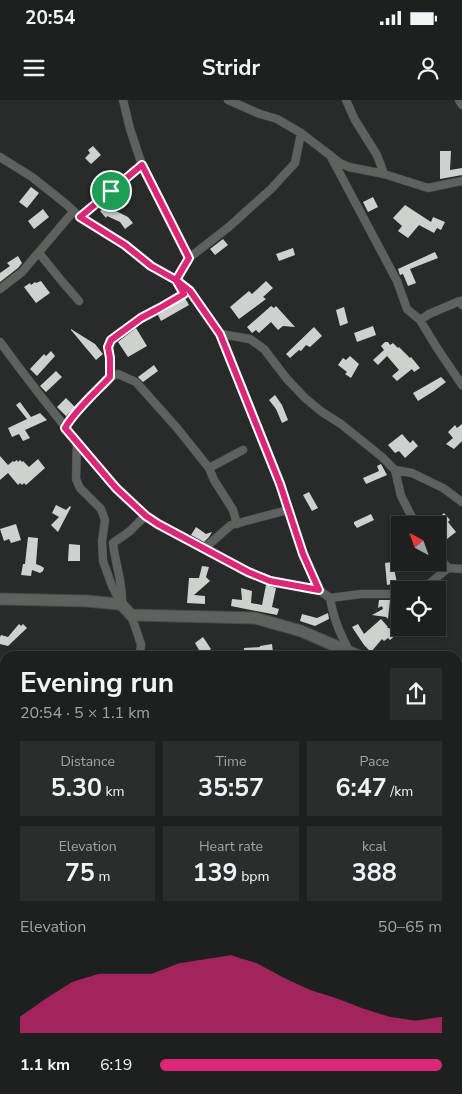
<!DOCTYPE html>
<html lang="en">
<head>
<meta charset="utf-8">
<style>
  :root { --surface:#1e201f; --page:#2b2d2c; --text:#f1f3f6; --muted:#a1a3a4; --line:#3c3e3d; --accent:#db2777 }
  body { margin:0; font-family:"Nunito Sans",sans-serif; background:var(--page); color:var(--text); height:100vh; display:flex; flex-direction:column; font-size:19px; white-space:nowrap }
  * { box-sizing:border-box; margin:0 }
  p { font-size:16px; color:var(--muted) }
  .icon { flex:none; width:28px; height:28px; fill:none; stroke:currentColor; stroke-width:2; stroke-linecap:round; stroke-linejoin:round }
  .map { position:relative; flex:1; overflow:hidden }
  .details { position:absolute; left:0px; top:551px; width:462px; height:444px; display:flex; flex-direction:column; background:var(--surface); border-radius:15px 15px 0 0; box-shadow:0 2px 8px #0003,0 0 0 1px var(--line) }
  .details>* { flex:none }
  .needle { width:32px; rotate:319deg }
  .tools { position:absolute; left:391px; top:416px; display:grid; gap:10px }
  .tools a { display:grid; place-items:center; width:55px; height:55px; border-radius:0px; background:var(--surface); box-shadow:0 2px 8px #0003,0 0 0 1px var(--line); font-size:25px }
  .pin { position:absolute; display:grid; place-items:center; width:42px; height:42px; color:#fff; margin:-21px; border:2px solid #fff; border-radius:50%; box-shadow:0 1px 5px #0007 }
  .round { display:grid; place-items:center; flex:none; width:52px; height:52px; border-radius:0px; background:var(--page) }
  .head { display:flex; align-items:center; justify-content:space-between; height:85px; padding:0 20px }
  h1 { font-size:28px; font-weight:700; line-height:38px }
  .metrics { display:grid; grid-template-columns:repeat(3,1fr); gap:8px; height:85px; padding:5px 20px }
  .metrics div { display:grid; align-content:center; border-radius:0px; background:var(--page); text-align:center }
  .metrics b { font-size:25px; font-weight:700 }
  .metrics small { font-size:14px; font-weight:400 }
  .metrics p { font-size:14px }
  .chart { height:140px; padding:10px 20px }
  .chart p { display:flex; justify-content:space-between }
  .chart svg { width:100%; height:90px; margin-top:5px; fill:var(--accent); opacity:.7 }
  ul { padding:0 20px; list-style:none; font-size:16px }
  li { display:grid; grid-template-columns:80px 60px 1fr; align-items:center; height:38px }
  li i { height:12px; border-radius:6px; background:var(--accent) }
  .status { display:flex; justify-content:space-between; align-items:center; height:35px; padding:0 25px; background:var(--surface); direction:ltr }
  .status svg { height:14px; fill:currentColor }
  header { display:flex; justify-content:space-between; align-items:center; height:65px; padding:0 20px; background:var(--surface); font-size:22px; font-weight:700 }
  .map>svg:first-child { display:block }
</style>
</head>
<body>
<div class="status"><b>20:54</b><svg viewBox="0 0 49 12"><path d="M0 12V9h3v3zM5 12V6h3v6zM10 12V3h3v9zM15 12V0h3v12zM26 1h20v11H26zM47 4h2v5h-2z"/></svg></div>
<header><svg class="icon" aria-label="menu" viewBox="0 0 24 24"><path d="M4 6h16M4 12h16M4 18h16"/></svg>Stridr<svg class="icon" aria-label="person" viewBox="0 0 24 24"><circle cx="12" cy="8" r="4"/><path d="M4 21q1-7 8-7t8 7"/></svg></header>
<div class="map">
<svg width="462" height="994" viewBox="0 0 462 994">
  <rect width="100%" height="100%" fill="#282b29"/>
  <path fill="#2e3731" d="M5,642V816L0,818V646Z"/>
  <path fill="#ced2cf" d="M93,46L101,55L91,64L85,58L90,53L88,50Z
    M440,51H451L450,70L462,68V75L440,79Z
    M31,87L39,93L27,108L19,102Z
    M119,94L124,100L114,110L128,117L133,123L125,129L120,122L107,116L106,118L100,111Z
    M373,97L378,107L368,112L363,102Z
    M405,105L431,122L433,117L445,122L441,130L437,128L434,133L419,125L408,138L398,131L402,126L393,118Z
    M43,109L49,117L34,129L28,121Z
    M223,139L228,145L215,155L210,149Z
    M293,148L295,155L279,161L276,154Z
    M435,152L438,158L410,169L416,183L408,186L403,174L400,175L398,169Z
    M18,156L22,163L18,168L0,182V173L10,166L7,163Z
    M41,181L50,193L36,203L24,187L30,183L31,185L35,182L36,183Z
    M266,181L273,188L263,197L266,199L239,219L230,207L249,191L252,194Z
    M185,198L189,205L161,221L158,215Z
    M271,206L274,208L276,206L295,227L283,226L278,230L271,222L259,233L256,230L252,233L247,227Z
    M344,207L348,223L340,226L336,210Z
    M373,226L376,235L357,242L354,233Z
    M314,227L322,236L310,247L306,245L301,251L299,250L290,258L286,254Z
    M136,228L147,246L128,257L118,242Z
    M71,229L95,244L103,254L96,260L71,230Z
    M385,242H388L390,245L393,243L398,248L399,247L410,258L411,257L420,268L414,272L412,269L397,281L392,276L399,270L387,256L378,265L373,260L384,250L381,246Z
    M51,251L55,256L37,276L30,269L44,254L46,256Z
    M350,256L359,264L351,278L345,274L347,272L338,265L343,258L346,260Z
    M154,265L158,271L143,282L138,277Z
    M56,271L62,277L46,292L40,286Z
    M441,277L446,282L434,291L418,301L413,293Z
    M275,295L282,305L288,320L282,323L276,309L269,300Z
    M66,298L75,307L66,316L57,307Z
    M20,302L31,317L40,313L47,320L25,330L30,338L23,341L19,334L12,337L8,328L27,319L16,305Z
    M462,324V341L454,349L446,344L453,338L448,332L455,325L457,328Z
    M402,334L410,343L413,340L418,346L405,358L399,351L395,353L388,345Z
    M0,356L8,365L13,361L14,362L17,360L18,362L20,360L22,362L23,361L29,367L38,359L45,368L26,385L24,383L22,385L20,383L18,385L8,373L0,380Z
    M381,364L387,375L366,384L363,378L379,371L377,366Z
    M309,392L318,408L312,411L303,395Z
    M56,405L66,410L70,406L71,407L58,432L51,425L59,417L52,413Z
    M444,413L450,420L448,422L456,432L443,442L441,440L438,443V425H431Z
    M371,414L374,420L357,428L354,424V422Z
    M16,424L21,440L11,443L9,439L4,441L0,429Z
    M196,427L206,434L212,432L209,437L204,442L191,435Z
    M28,437L38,438L36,464L41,466L44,468L43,471L40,473L32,470L31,476L21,475L23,464H25Z
    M69,444L80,445V461H68Z
    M400,461V467L394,468L397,483L387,485L385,463Z
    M202,466L209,467L206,477L210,481L194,495L205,496V504L187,503L189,478H199Z
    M266,485L276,488L272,507L279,509L277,515L231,506L232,499L242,500L241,488L252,491L251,503L262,505Z
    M379,500H390L388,519L386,517L372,515L383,509L382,506L378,508Z
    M328,513L329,519L315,526L300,521L302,514L317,518Z
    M381,519L388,527L387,528H389L396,535L390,540L388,538L384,541L382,539L371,552L364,545L352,527L358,524L364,534Z
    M19,524L21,526L23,524L27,528L8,546L0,544V537L1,535L8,537Z
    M203,537L211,549L201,556H191L199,550L195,543Z
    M272,544L273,552L244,554V548L260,547V546Z"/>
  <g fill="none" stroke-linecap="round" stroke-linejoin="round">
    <g stroke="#474948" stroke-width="9">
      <path id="street" d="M123,0L130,29L142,65L189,158
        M228,0L260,14L277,19L301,33L340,63L349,67L384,74L428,88L462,81
        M346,0L355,20L377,55L384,74
        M459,0L462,5
        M330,55L397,181L407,209L420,220L437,248L462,285
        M0,57L32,77L66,104L80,117L125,145L151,166L177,180L190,191L221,234L281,384L288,410L311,473L319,490L330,498C334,520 339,531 349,551
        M80,117L142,65
        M39,153L60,179L79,201
        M0,189L22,172L73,112
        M420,220L429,214L460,201L462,205
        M221,234L250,239L264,249L287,279L305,298L322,312L341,324L382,357L395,370L401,396L416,425
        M0,242C31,284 63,326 98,366C116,387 134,409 158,424L249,472L270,481L319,490
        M110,277L118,274L136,282L177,328L209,368L214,380L233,410L237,424
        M67,330L65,328L69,321L110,277V258L108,247L111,240L141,218L160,208L183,193L177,180L189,158L230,126L252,106L271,89L295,63L301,33
        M77,341L76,379L80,388L101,409L105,420L102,441L103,461L112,486L118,498V504
        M209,368L243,350
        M395,370L412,373L443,388L462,402
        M210,451L206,447L231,425L288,410
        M438,456L448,468L462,469
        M422,490L448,468
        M330,498L361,494H400
        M122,503C123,483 115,463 113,443L130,431L145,416
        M131,515L141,544L140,555L141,556
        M0,579L5,582
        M0,640L5,636
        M458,704L462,700
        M458,757L462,755
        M458,813L462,822
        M0,823L5,820
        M0,942L5,941
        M458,958L462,956
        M0,990L2,994
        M76,990V994
        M173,990L177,994
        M408,990L421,994L425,992L427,994
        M319,992L326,990
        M136,994L137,990
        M227,994L234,990"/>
    </g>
    <g stroke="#474948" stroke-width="13">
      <path id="secondary" d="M0,499L87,501L118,504L122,505L131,515L255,518L301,531L359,556
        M458,591L462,592"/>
    </g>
    <use href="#street" stroke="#5e625f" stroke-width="8"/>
    <use href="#secondary" stroke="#5e625f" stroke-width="11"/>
  </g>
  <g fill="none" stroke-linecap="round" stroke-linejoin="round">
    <g stroke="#fff" stroke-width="10">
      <path id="route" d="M111,91L80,117L125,145L151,166L176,180L184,194L160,208L141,218L111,240L108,247L110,258V277C96,292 75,310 65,328L116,388L146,416L158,424L248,472L270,481L319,490L303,454L280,384L220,234L190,191L176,180L189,158L142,65L111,91"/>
    </g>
    <use href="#route" stroke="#db2777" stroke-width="6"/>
  </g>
</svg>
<div class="tools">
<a><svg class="needle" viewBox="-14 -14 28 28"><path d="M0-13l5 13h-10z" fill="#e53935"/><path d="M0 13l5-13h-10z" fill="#a1a3a4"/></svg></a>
<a><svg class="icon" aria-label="locate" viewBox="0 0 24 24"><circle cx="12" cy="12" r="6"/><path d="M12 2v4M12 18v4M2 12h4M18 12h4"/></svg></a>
</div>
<div class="pin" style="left:111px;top:91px;background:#1e9e55"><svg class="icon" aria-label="arrive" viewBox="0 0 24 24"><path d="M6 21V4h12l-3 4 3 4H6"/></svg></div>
<section class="details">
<div class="head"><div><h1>Evening run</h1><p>20:54 · 5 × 1.1 km</p></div><a class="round"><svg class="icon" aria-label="share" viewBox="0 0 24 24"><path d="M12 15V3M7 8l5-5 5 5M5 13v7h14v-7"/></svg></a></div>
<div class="metrics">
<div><p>Distance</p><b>5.30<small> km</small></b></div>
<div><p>Time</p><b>35:57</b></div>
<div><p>Pace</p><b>6:47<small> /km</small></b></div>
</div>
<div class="metrics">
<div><p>Elevation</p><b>75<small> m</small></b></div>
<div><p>Heart rate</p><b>139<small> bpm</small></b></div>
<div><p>kcal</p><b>388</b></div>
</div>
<div class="chart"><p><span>Elevation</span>50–65 m</p>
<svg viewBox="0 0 160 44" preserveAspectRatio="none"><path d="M0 44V36L10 27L20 19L30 15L40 15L50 15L60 10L70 8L80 6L90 10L100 17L110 23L120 27L130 32L140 36L150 38L160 36V44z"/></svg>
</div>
<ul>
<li><b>1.1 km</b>6:19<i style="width:100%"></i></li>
</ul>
</section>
</div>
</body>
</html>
